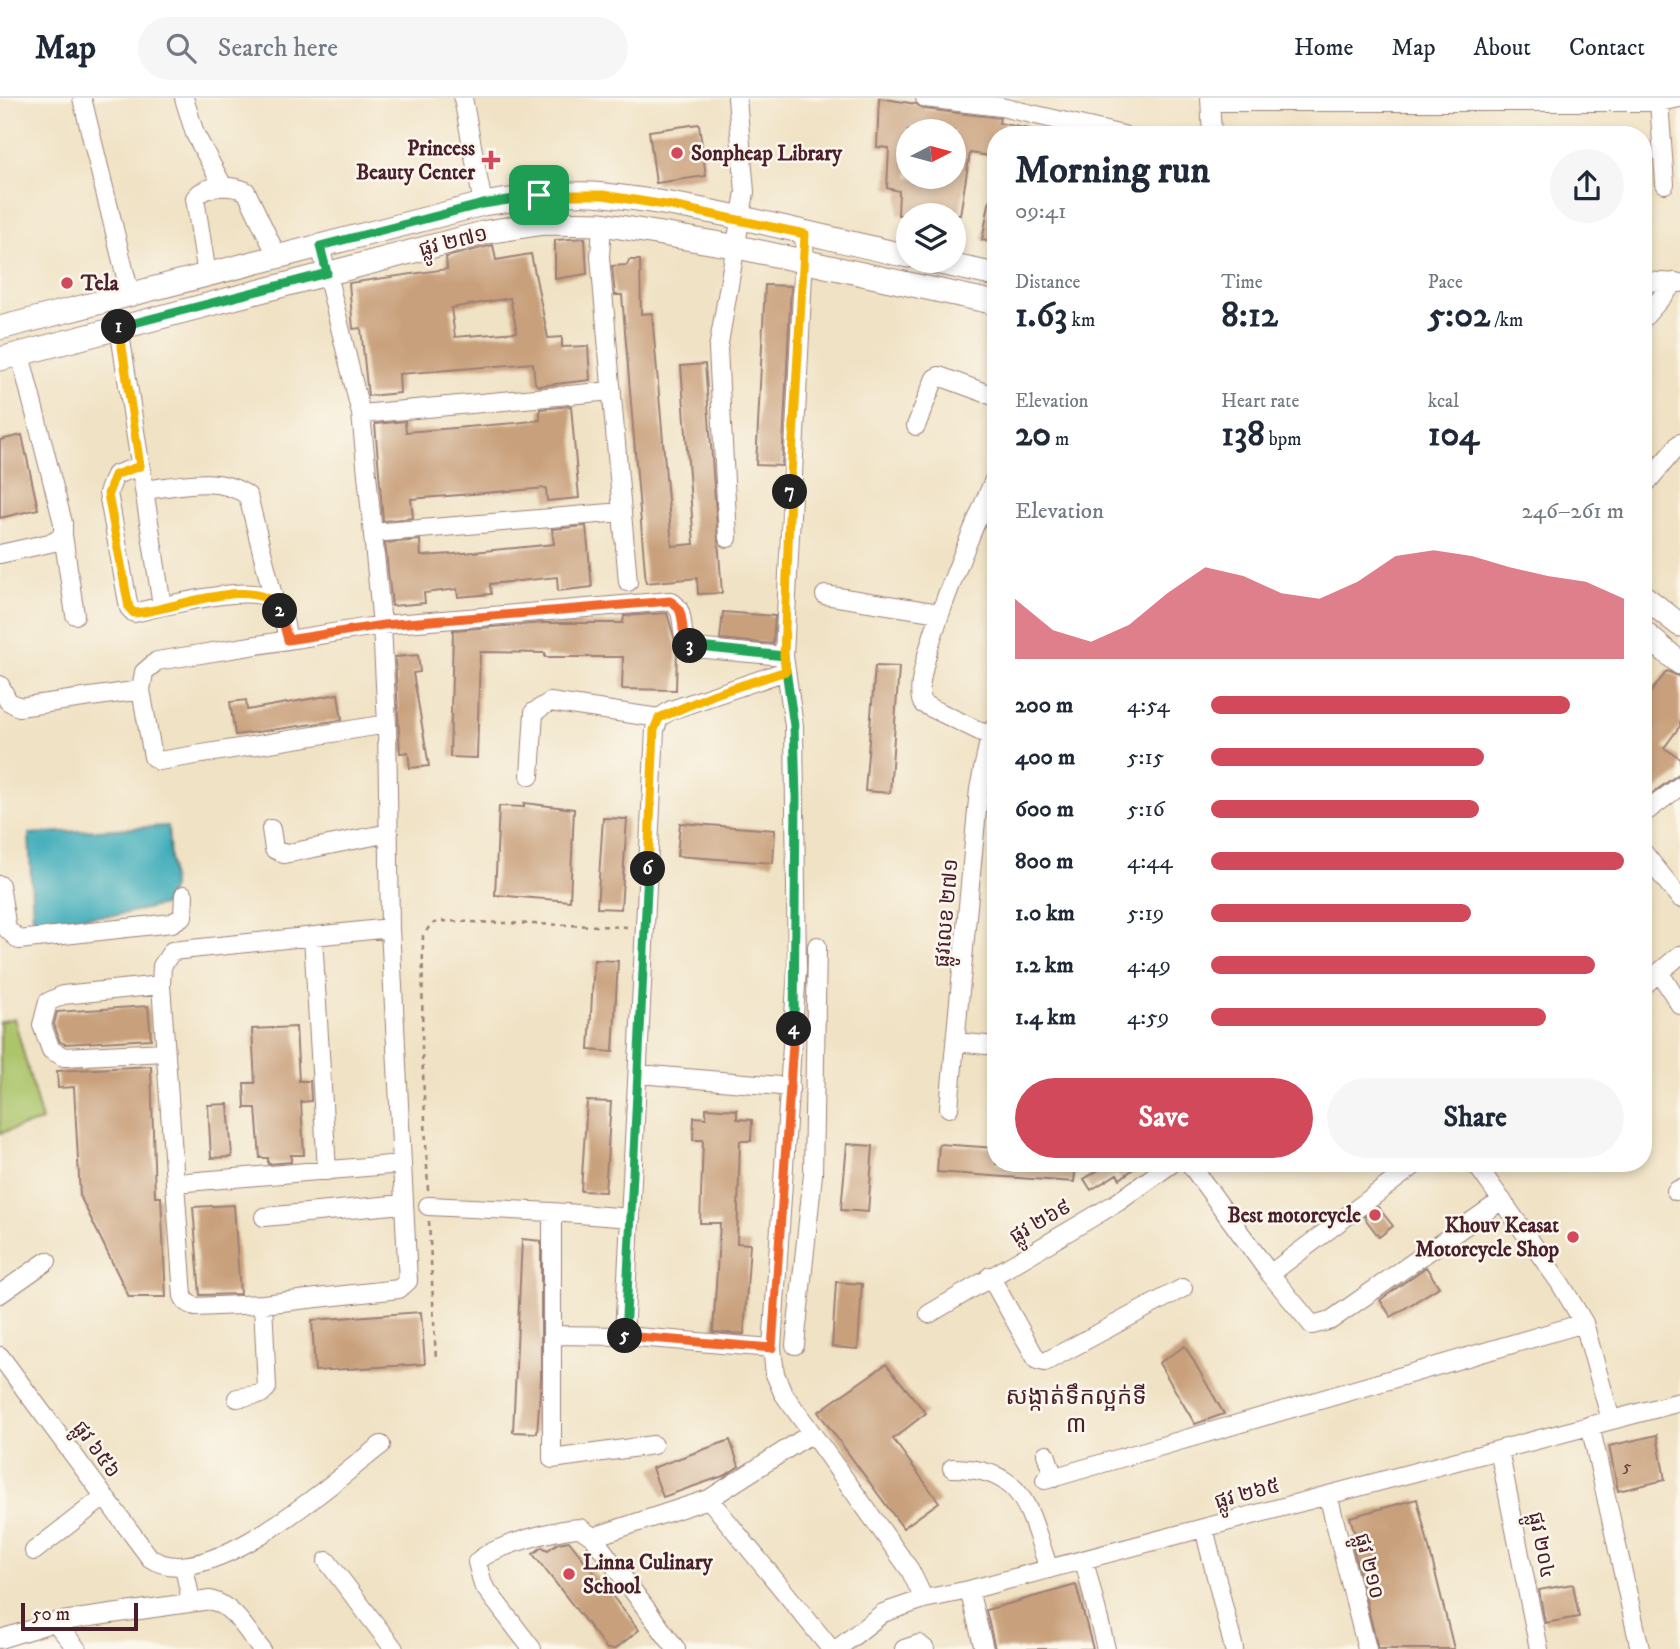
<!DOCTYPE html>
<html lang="en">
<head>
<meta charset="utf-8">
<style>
  :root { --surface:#fff; --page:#f6f6f7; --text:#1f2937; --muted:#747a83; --line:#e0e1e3; --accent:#d1495b }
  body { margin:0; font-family:"IM FELL DW Pica","Noto Sans Khmer",serif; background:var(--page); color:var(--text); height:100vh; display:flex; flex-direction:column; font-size:26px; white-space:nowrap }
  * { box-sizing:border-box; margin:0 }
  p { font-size:23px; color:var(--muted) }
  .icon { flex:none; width:38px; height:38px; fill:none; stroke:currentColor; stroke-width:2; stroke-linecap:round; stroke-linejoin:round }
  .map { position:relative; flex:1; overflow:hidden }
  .side { position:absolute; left:987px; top:28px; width:665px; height:1046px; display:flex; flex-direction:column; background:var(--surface); border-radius:28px; box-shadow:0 4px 10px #0003 }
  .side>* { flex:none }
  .needle { width:46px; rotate:84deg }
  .fabs { position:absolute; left:896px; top:21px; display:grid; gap:14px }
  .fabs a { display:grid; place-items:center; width:70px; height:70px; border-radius:50%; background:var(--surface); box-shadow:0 4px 10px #0003; font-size:35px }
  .scale { position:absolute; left:21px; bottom:18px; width:117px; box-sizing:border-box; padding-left:7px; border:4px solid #4a1f2b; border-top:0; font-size:19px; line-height:24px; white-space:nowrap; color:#4a1f2b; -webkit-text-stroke:5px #fbf7ec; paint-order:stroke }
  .pin { position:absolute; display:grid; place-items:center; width:60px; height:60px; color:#fff; margin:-30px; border-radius:14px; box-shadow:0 4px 10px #0006 }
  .km { position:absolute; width:35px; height:35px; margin:-18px; border-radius:50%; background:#222; color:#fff; font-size:19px; line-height:35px; text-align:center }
  .round { display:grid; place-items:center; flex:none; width:74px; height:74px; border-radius:37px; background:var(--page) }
  .headline { display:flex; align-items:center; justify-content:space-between; height:119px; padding:0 28px }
  h1 { font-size:38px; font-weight:700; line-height:52px }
  .figures { display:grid; grid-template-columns:repeat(3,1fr); gap:10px; height:119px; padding:7px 28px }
  .figures div { display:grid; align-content:center }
  .figures b { font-size:35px; font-weight:700 }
  .figures small { font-size:19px; font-weight:400 }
  .figures p { font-size:19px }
  .chart { height:196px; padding:14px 28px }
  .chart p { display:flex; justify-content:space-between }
  .chart svg { width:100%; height:126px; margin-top:7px; fill:var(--accent); opacity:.7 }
  .action { display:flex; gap:14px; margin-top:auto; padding:14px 28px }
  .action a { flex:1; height:80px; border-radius:42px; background:var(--accent); color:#fff; font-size:28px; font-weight:700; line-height:80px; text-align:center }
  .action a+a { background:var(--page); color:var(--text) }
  ul { padding:0 28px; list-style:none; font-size:23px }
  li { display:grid; grid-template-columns:112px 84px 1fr; align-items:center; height:52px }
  li i { height:18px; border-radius:9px; background:var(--accent) }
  header { display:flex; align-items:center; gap:42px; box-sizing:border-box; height:98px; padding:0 35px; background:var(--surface); border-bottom:2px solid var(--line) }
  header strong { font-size:33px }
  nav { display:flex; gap:38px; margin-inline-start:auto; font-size:24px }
  .search { width:490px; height:63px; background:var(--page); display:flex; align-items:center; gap:18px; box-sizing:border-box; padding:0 24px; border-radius:38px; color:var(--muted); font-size:26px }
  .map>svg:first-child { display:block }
</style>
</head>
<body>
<header>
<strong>Map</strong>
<div class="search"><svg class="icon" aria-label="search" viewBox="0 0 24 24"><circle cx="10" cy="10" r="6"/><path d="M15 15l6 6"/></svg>Search here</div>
<nav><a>Home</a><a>Map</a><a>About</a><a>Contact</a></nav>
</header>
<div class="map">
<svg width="1680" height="1551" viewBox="0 0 1680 1551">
  <rect width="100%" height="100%" fill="#fbf7ec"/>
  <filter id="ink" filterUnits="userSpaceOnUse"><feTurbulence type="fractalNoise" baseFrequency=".0143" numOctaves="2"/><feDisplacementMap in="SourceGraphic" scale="14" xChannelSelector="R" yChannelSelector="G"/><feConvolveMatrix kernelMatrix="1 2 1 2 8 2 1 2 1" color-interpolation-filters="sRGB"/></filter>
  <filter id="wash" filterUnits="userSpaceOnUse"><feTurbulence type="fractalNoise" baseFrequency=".00686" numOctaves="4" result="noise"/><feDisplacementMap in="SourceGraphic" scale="28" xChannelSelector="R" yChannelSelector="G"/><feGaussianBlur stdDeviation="1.57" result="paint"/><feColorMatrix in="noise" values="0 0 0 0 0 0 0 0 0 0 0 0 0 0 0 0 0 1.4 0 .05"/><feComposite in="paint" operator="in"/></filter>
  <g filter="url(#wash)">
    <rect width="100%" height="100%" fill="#f0e2c4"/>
    <path fill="#acc56a" stroke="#7b724a" stroke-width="2" d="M14,920L42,1023L0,1035V924Z"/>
    <path fill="#3dacb9" stroke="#446672" stroke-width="2" d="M168,728L172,790L164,807L117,817L33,821L29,736Z"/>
    <g id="blocks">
      <path fill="#c9a07b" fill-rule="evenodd" d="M879,0L916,6L924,11L1000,20L999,25L1030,31L1029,37H996V59L970,55L960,117H898L899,93L887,90L889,50L877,49ZM908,33H954V79H908Z
        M699,26L706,78L656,85L649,33Z
        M990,101L996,102V145L982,142Z
        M585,140L587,176L555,181V142Z
        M493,147L496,162L531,156L548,240L562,239V249L588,248L590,282L538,288L535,285L533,265L399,276L400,295L368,298L361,230L353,231L349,185L447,171L446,159ZM510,200L517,234L455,239L451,210Z
        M629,162H640L641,216L652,215L672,448L694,446L681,268L705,266L722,495L698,496L697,480L646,485L622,197H615L612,168L627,167Z
        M765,187L791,188L782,368L756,367Z
        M571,308L579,400L547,403L546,390L411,401L413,420L383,423L375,326L405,323L406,334L515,325L540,322V311Z
        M22,337L38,411L0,420V342Z
        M586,428L592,489L558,493L557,479L490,486L491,496L458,499L457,491L424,495L425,505L392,508L385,445L420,442L421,458L454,456L554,446L552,431Z
        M723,514L775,518L773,546L720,541Z
        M667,515L677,550L676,592L622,591L623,559H545V555L480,554L477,660L450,659L453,532L544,525H623L624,518Z
        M418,557L420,574L413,575L429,668L410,670L408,654L400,655L395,559Z
        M875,568L899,569L890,695L865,693Z
        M1667,573L1680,579V628L1664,650L1680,660V675L1643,702V604Z
        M338,596L342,622L235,637L230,604L246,602L247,612Z
        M524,705L574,711L570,803L495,797L499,708L524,709Z
        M603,720L627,721L621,811L597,810Z
        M680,725L775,732L773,765L677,758Z
        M594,862L618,863L613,954L589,952Z
        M148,908L151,941L65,946L60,944L54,926L57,914Z
        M296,929L299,983H310L311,1003L301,1004L304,1057H291V1064L268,1066V1060H260L256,1010H245L244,985H255L252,931Z
        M151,968L155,1099H161L166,1199H129L80,1098L74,989L58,990L57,973Z
        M587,1003L611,1004L605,1094L581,1093Z
        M228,1006L232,1059L211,1060L208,1007Z
        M706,1010L737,1012V1021L752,1022L751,1043H740L737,1145L750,1146L744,1236L713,1234L720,1125H700L703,1042H693L694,1019L706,1020Z
        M847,1046L873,1048L868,1114L841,1112Z
        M939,1046L996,1050V1066H1076L1074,1084L937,1074Z
        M1109,1066H1140L1120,1081L1117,1076L1091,1092L1084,1081Z
        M234,1107L240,1196L200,1197L193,1109Z
        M1378,1109L1393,1128L1379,1139L1364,1119Z
        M522,1141L541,1143V1280L537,1335L513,1334Z
        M1426,1169L1439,1189L1391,1219L1380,1202Z
        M836,1184L862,1186L858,1251L832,1249Z
        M421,1214L425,1266L315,1273L312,1222Z
        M1185,1248L1224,1316L1195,1326L1159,1265Z
        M886,1266L926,1315L893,1341L939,1404L903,1430L818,1314Z
        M1657,1337L1665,1382L1618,1393L1609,1348Z
        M730,1342L739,1368L726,1377L663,1399L652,1370Z
        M1417,1401L1454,1551H1378L1351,1441L1356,1440L1350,1419Z
        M569,1443L639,1532L615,1551H607L533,1456L542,1449L548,1452L558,1445Z
        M1573,1486L1579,1519L1545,1525L1539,1492Z
        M1076,1487L1093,1551H995L986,1512Z"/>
    </g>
  </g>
  <g filter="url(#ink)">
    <use href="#blocks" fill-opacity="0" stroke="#9d8078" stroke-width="2"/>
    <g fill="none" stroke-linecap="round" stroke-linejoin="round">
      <g stroke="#9d8078" stroke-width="20">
        <path id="minor" d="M82,0L130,196
          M184,0L195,36L223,88
          M463,0L483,106
          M925,0L1001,9L1123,37
          M1210,0L1212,37
          M1211,4H1659L1680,0
          M1659,4L1665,86
          M602,126L600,159L628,484
          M805,136L784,558L794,628L797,872L772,1250L775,1276L783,1295L910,1472L924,1501
          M320,147L361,316L382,527L387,626L390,830L408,1183L399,1191L263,1206L195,1209L186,1204L183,1198L161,887L162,868L172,853L390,830
          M207,177L195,100C205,86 231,87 246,93L277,158
          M1643,183L1680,185
          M1643,221L1675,184
          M119,229L162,508C187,504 253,486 273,502C284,510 285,530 288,542
          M361,316L612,293
          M916,328L935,280L939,278L996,299
          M140,368L115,377L108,395L129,510L134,515L162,508
          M996,377C983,408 904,586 923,606L996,641
          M1643,389L1680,345
          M144,392C179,388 219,376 248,398L274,502
          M373,435L622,414
          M63,437L75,517
          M728,440L718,251L745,94L737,0
          M0,456L54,444L63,437V425L20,256
          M825,497L939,515
          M0,587L8,603L19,609L141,592
          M387,626L159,663L153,659L141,592L144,574L157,563L382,527L670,503C690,513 675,540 693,550L784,558
          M530,678L534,614L550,604L659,620
          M1643,716L1680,688
          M271,731L274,751L284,756L389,735
          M1643,754L1680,800
          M0,787L7,831L19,842L172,825L183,818L184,797
          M313,839L327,1073
          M1660,875L1680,907
          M161,887L63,897L48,904L42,927L51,952L64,959L165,954
          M1643,888L1680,857
          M956,944L996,948
          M639,976L791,989
          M949,1010L979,691L990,638L996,626
          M1190,1066L1270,1176L1312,1227L1331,1222L1502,1102
          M1476,1066L1560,1185L1584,1225L1611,1322
          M175,1085L402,1066
          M1676,1093L1680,1091
          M428,1108L552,1114
          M264,1119L403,1106
          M631,1120L552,1114V1361L653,1347
          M1270,1176L1416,1066
          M990,1178L1037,1262L1045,1264L1183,1190
          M0,1196L47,1163
          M929,1216L1118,1104L1171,1066
          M553,1237L624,1238L772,1250
          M624,1238L655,632L659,620L671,612L786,573
          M795,1247L813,1076L817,848
          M0,1258L150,1460C207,1499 336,1381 381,1347
          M237,1300L261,1296L267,1290L263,1206
          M1590,1327L1640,1551
          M1499,1352L1539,1551
          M1046,1356L1054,1380
          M952,1370C1027,1370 1028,1413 1049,1471
          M1045,1382L1584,1225
          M1328,1397L1367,1551
          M709,1401L831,1551
          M1204,1430L1234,1551
          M593,1439L709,1401L812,1335
          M34,1453L104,1399
          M1084,1462L1106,1551
          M327,1463L394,1551
          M184,1469L191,1503
          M969,1492L984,1551
          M55,1524L77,1551
          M0,1541L55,1524L210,1502C234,1508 246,1532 261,1551
          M532,1551L483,1487L477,1464C492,1448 557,1431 580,1430L593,1439L676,1551
          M837,1551L883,1515L924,1501L969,1492L1680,1304
          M904,1551L919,1546L925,1551"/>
      </g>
      <g stroke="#9d8078" stroke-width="25">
        <path id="major" d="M931,163L996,177
          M0,230L483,106C523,100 564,93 605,97C707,108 808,136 908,158
          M0,261L487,134L544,125L602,126L733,148L996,205
          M1643,498L1680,527
          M1643,534L1680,565"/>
      </g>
      <path stroke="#9d8078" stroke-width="2.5" stroke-dasharray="5 5" stroke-linecap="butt" d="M428,1092L422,951L423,838L431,826L442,823L628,829
        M429,1123L436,1263"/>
      <use href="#minor" stroke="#fff" stroke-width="18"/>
      <use href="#major" stroke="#fff" stroke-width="23"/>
    </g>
  </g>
  <g fill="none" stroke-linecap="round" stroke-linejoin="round" filter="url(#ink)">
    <g stroke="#fff" stroke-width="14">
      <path id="split-1" d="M119,229L327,175L320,148L483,106L539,97"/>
    </g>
    <g stroke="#fff" stroke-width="14">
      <path id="split-2" d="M119,229L140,368L115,377L108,396L129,510L134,515C171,514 258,473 280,513"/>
    </g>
    <g stroke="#fff" stroke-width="14">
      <path id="split-3" d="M280,513L288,542L383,527L670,503C689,512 677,536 690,548"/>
    </g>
    <g stroke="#fff" stroke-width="14">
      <path id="split-4" d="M690,548L784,558L794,628L796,699L794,931"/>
    </g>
    <g stroke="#fff" stroke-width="14">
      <path id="split-5" d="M625,1238L772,1250L794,931"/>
    </g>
    <g stroke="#fff" stroke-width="14">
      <path id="split-6" d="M625,1238L648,771"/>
    </g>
    <g stroke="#fff" stroke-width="14">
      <path id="split-7" d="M648,771L654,632L659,620L715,596L786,573L784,558L790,394"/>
    </g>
    <g stroke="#fff" stroke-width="14">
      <path id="split-8" d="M539,97H603L672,108L805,136L790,394"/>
    </g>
    <use href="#split-1" stroke="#22a559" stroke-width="9"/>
    <use href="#split-2" stroke="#f5b400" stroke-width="9"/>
    <use href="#split-3" stroke="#f0652b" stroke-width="9"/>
    <use href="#split-4" stroke="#22a559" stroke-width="9"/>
    <use href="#split-5" stroke="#f0652b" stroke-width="9"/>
    <use href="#split-6" stroke="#22a559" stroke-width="9"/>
    <use href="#split-7" stroke="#f5b400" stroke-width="9"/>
    <use href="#split-8" stroke="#f5b400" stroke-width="9"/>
  </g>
  <g fill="#d1495b" stroke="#fbf7ec" stroke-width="2.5">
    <circle cx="677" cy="55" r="7"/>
    <path d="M487.5 51.5h7v7h7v7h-7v7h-7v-7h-7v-7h7z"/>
    <circle cx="67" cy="185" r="7"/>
    <circle cx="1375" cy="1117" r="7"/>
    <circle cx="1573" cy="1139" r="7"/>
    <circle cx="569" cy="1476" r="7"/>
  </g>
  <g text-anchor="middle" stroke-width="5" stroke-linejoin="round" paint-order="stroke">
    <g font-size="18" fill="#6a3f3f">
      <text x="1627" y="1374">5</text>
    </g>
    <g font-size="21" font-weight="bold" fill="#4a1f2b" stroke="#fbf7ec" text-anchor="end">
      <text x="475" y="57">Princess<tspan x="475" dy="24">Beauty Center</tspan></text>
      <text x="691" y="62" text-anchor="start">Sonpheap Library</text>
      <text x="81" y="192" text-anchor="start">Tela</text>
      <text x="1361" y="1124">Best motorcycle</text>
      <text x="1559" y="1134">Khouv Keasat<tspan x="1559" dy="24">Motorcycle Shop</tspan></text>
      <text x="583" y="1471" text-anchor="start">Linna Culinary<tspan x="583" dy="24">School</tspan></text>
    </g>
    <g font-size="21" fill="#4a1f2b" stroke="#fbf7ec">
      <text transform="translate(453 143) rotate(-14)" y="7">ផ្លូវ ២៧១</text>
      <text transform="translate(946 815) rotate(-85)" y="7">ផ្លូវលេខ ២៧១</text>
      <text transform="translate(1040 1123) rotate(-30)" y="7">ផ្លូវ ២៦៩</text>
      <text transform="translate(97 1351) rotate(54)" y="7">ផ្លូវ ៦៥៦</text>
      <text transform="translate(1247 1395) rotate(-15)" y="7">ផ្លូវ ២៦៥</text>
      <text transform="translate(1542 1447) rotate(79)" y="7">ផ្លូវ ២០៤</text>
      <text transform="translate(1370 1468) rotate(76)" y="7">ផ្លូវ ២១០</text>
    </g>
    <g font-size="24" fill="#4a1f2b" stroke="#fbf7ec">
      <text x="1076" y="1306">សង្កាត់ទឹកល្អក់ទី<tspan x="1076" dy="28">៣</tspan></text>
    </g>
  </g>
</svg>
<div class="fabs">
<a><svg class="needle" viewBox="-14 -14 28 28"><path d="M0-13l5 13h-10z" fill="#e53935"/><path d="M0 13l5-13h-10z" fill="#747a83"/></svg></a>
<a><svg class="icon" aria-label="layers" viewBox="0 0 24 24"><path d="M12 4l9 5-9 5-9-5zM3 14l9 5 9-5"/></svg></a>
</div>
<div class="scale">50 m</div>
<div class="pin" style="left:539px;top:97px;background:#1e9e55"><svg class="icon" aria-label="arrive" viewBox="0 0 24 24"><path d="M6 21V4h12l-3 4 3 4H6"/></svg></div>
<b class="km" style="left:119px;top:229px">1</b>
<b class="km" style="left:280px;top:513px">2</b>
<b class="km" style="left:690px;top:548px">3</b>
<b class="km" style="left:794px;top:931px">4</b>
<b class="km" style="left:625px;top:1238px">5</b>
<b class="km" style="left:648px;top:771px">6</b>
<b class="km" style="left:790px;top:394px">7</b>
<section class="side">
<div class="headline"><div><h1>Morning run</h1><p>09:41</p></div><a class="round"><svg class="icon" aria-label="share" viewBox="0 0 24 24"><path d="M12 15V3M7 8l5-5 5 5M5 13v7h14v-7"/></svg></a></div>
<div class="figures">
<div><p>Distance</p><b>1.63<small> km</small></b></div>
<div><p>Time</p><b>8:12</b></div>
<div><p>Pace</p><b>5:02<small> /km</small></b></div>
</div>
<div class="figures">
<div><p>Elevation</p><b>20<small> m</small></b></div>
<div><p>Heart rate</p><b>138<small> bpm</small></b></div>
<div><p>kcal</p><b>104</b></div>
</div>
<div class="chart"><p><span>Elevation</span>246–261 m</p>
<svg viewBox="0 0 160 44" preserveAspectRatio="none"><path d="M0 44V23L10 34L20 38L30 32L40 21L50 12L60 15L70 21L80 23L90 17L100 8L110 6L120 8L130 12L140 15L150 17L160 23V44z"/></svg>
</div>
<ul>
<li><b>200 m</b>4:54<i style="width:87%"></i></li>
<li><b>400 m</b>5:15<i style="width:66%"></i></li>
<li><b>600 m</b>5:16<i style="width:65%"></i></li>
<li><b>800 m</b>4:44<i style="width:100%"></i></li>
<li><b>1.0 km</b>5:19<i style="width:63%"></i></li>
<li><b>1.2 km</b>4:49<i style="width:93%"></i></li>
<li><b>1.4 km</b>4:59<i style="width:81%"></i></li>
</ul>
<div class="action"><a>Save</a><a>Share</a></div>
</section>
</div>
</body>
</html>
